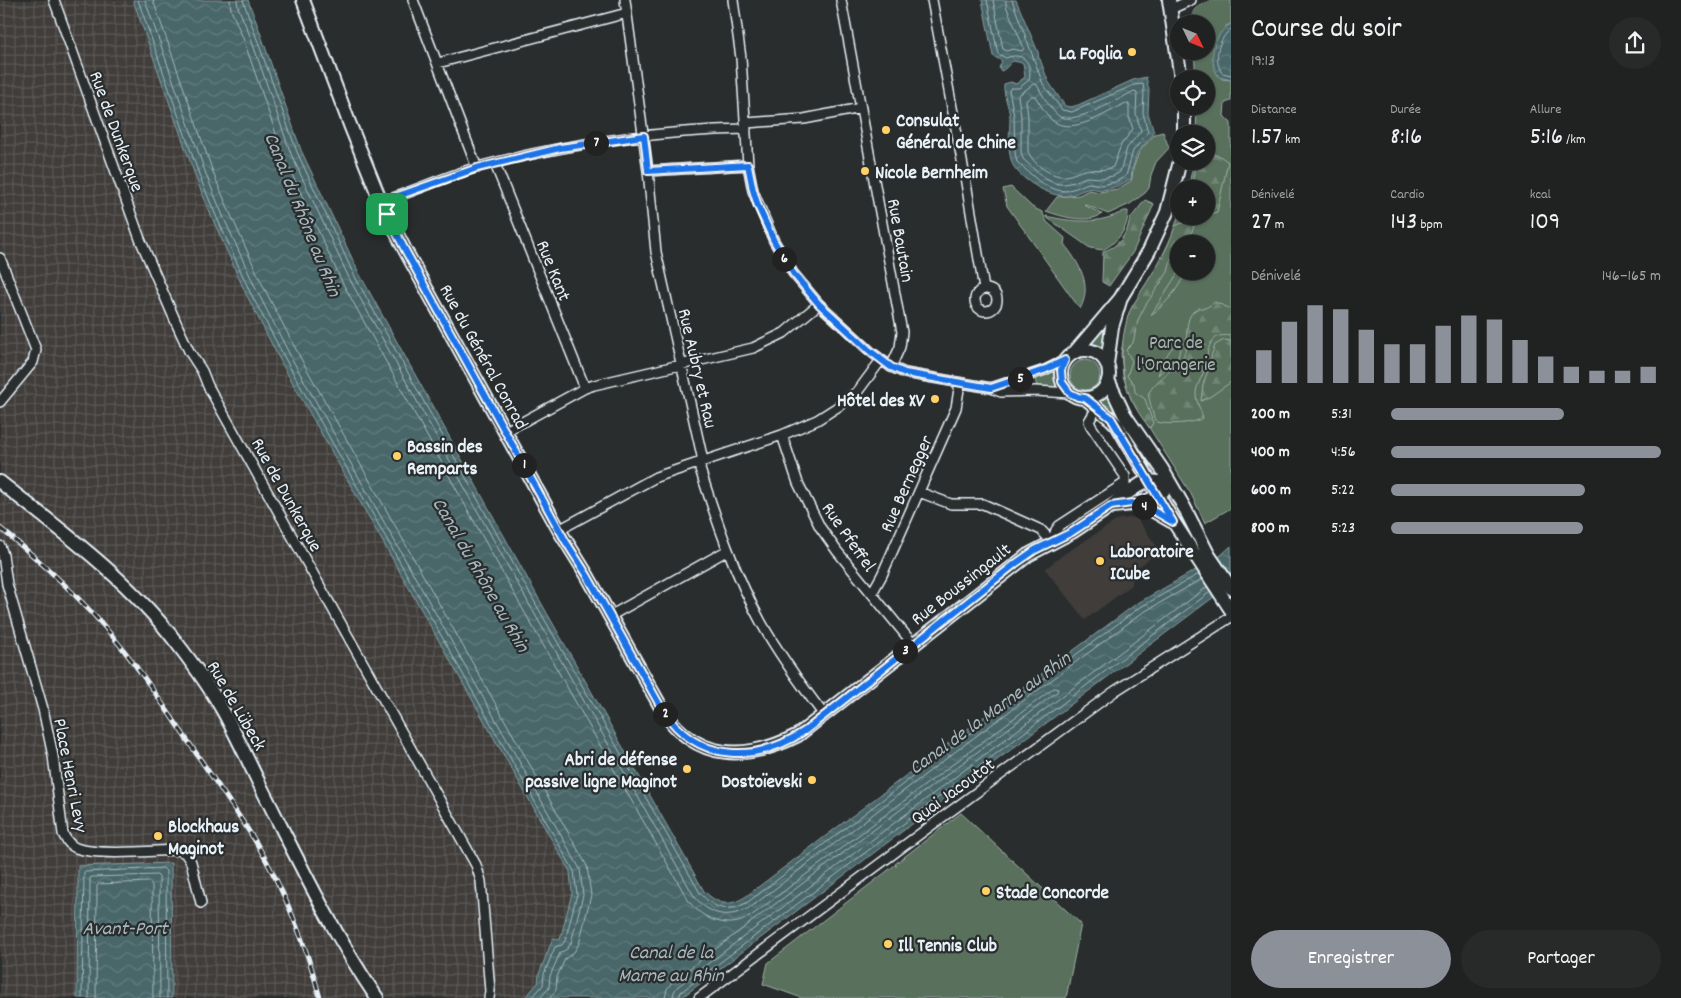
<!DOCTYPE html>
<html lang="fr">
<head>
<meta charset="utf-8">
<style>
  :root { --surface:#202222; --page:#282a2a; --text:#f1f3f6; --muted:#a2a4a5; --line:#3d3f40; --accent:#8c9099 }
  body { margin:0; font-family:Dekko,sans-serif; background:var(--page); color:var(--text); height:100vh; display:flex; flex-direction:column; font-size:19px; white-space:nowrap }
  * { box-sizing:border-box; margin:0 }
  p { font-size:16px; color:var(--muted) }
  .icon { flex:none; width:28px; height:28px; fill:none; stroke:currentColor; stroke-width:2; stroke-linecap:round; stroke-linejoin:round }
  .map { position:relative; flex:1; overflow:hidden }
  .details { display:flex; flex-direction:column; background:var(--surface); width:450px }
  .details>* { flex:none }
  .needle { width:32px; rotate:133deg }
  .buttons { position:absolute; left:1170px; top:15px; display:grid; gap:10px }
  .buttons a { display:grid; place-items:center; width:45px; height:45px; border-radius:50%; background:var(--surface); box-shadow:0 1px 4px #0004,0 0 0 1px var(--line); font-size:25px }
  .pin { position:absolute; display:grid; place-items:center; width:42px; height:42px; color:#fff; margin:-21px; border-radius:10px; box-shadow:0 2px 8px #0006 }
  .km { position:absolute; width:25px; height:25px; margin:-12px; border-radius:50%; background:#222; color:#fff; font-size:14px; line-height:25px; text-align:center }
  .round { display:grid; place-items:center; flex:none; width:52px; height:52px; border-radius:26px; background:var(--page) }
  .overview { display:flex; align-items:center; justify-content:space-between; height:85px; padding:0 20px }
  h1 { font-size:28px; font-weight:600; line-height:38px }
  .figures { display:grid; grid-template-columns:repeat(3,1fr); gap:8px; height:85px; padding:5px 20px }
  .figures div { display:grid; align-content:center }
  .figures b { font-size:25px; font-weight:600 }
  .figures small { font-size:14px; font-weight:400 }
  .figures p { font-size:14px }
  .chart { height:140px; padding:10px 20px }
  .chart p { display:flex; justify-content:space-between }
  .chart svg { width:100%; height:90px; margin-top:5px; stroke:var(--accent); stroke-width:6 }
  .action { display:flex; gap:10px; margin-top:auto; padding:10px 20px }
  .action a { flex:1; height:58px; border-radius:30px; background:var(--accent); color:#fff; font-size:20px; font-weight:600; line-height:58px; text-align:center }
  .action a+a { background:var(--page); color:var(--text) }
  ul { padding:0 20px; list-style:none; font-size:16px }
  li { display:grid; grid-template-columns:80px 60px 1fr; align-items:center; height:38px }
  li i { height:12px; border-radius:6px; background:var(--accent) }
  main { display:flex; flex:1; min-height:0 }
  .map>svg:first-child { display:block }
</style>
</head>
<body>
<main>
<div class="map">
<svg width="1231" height="998" viewBox="0 0 1231 998">
  <defs>
    <pattern id="industrial-grid" width="8" height="8" patternUnits="userSpaceOnUse" patternTransform="scale(1.25)"><rect width="8" height="8" fill="#3f3c3a"/><path d="M0 4h8M4 0v8" fill="none" stroke="#5b5957"/></pattern>
    <pattern id="forest-firs" width="22" height="20" patternUnits="userSpaceOnUse" patternTransform="scale(1.25)"><rect width="22" height="20" fill="#58705c"/><path d="M5 1l3.5 6h-7zM16 11l3.5 6h-7z" fill="#708574"/></pattern>
    <pattern id="water-waves" width="16" height="10" patternUnits="userSpaceOnUse" patternTransform="scale(1.25)"><rect width="16" height="10" fill="#486669"/><path d="M0 5q4-4 8 0t8 0" fill="none" stroke="#627c7f"/></pattern>
  </defs>
  <rect width="100%" height="100%" fill="#2a2d2e"/>
  <filter id="ink" filterUnits="userSpaceOnUse"><feTurbulence type="fractalNoise" baseFrequency=".02" numOctaves="2"/><feDisplacementMap in="SourceGraphic" scale="10" xChannelSelector="R" yChannelSelector="G"/><feConvolveMatrix kernelMatrix="1 2 1 2 8 2 1 2 1" color-interpolation-filters="sRGB"/></filter>
  <g filter="url(#ink)">
    <path fill="#3f3c3a" d="M1136,517L1160,551L1133,571L1132,585L1085,620L1045,569L1064,554L1119,519Z"/>
    <path fill="url(#industrial-grid)" d="M0,0H133L197,181L570,873L572,893L560,941L554,938L539,974L538,983L525,998H0Z"/>
    <path fill="#58705c" stroke="#a0b0aa" fill-rule="evenodd" d="M1212,0H1231V24L1226,26L1222,79L1231,80V101L1225,103L1224,116L1231,123V508L1205,523L1191,494L1131,399L1123,376L1121,353L1129,313L1159,263L1172,236L1179,214V216H1206V189H1188L1194,161H1206V134H1196L1197,106H1206V79H1196L1194,51H1206V24H1192C1191,6 1198,7 1212,0ZM1179,244H1206V271H1179Z
      M1163,132L1169,148L1156,162L1151,175L1149,188L1145,193L1130,204L1108,214L1084,204L1086,206L1102,214C1088,224 1062,217 1046,211L1057,197L1079,195L1089,190L1100,192L1117,189L1131,181L1132,178L1133,169L1139,152L1155,134Z
      M1011,187L1032,207L1042,212L1047,222L1065,238L1064,244C1079,263 1093,285 1080,309L1007,206L1003,189Z
      M1124,211H1128C1128,230 1118,241 1103,250L1090,248L1046,217V216C1073,222 1099,225 1124,211Z
      M1102,328L1106,330L1103,352L1087,345Z
      M1070 375a15 15 0 1 1 30 0a15 15 0 1 1-30 0Z
      M1056,369L1058,388L1037,387L1035,379Z
      M1108,393L1144,452L1139,455L1096,403Z
      M961,813L1081,924L1066,998H802L763,984L768,963L895,865L897,866L895,864Z"/>
    <path fill="url(#forest-firs)" stroke="#a0b0aa" d="M1206,153L1220,156L1228,162L1217,212L1206,215V189H1191L1196,161H1206Z
      M1145,200L1154,204L1133,252L1109,286L1102,282L1103,252L1113,247L1121,240L1127,230L1130,219Z
      M1182,223H1194C1194,233 1187,238 1181,244H1179V246L1173,252L1168,272L1145,306L1138,320L1133,343L1126,350L1132,361L1127,376L1134,383L1135,392L1145,399L1153,423L1150,428C1125,399 1117,365 1125,328C1126,324 1127,318 1129,313C1132,305 1138,298 1142,290C1155,270 1168,249 1175,226Z
      M1179,271H1186C1178,290 1167,303 1151,315Z
      M1215,302L1231,309V336C1206,331 1208,355 1204,371C1201,379 1196,386 1196,394C1196,402 1201,410 1203,418C1194,424 1167,425 1157,422L1154,418L1148,394C1157,378 1171,373 1181,360C1192,347 1180,318 1197,309C1202,306 1199,309 1205,308C1208,307 1212,304 1215,302Z
      M1183,338L1178,357L1158,375C1163,361 1170,346 1183,338Z
      M1224,340L1231,341V382L1211,396L1201,401L1203,385L1208,370L1212,354L1215,345Z"/>
    <path fill="url(#water-waves)" stroke="#889ea2" d="M133,0H248L260,32L301,150L359,273L530,583L704,891C719,905 728,907 745,897L958,736L1136,604L1220,556L1231,546V584L681,998H525L538,983L539,974L553,938L560,940L572,893L570,872L283,366L246,294L213,220L197,181Z
      M982,0H1016L1038,52L1039,59H1040L1048,81L1065,106L1071,107L1078,105L1133,80L1146,77L1149,90L1148,113L1154,133L1137,153L1132,170L1131,179C1122,184 1113,189 1102,190C1097,190 1092,187 1087,189C1080,191 1074,195 1066,196C1049,197 1018,178 1012,163C1007,149 1010,132 1010,117C1009,106 1003,95 1004,84L1011,82L1016,84L1025,77L1023,63L1013,61C1008,64 1007,69 1001,71L999,68L1002,61L993,56Z
      M1231,24V80L1219,77C1207,60 1213,34 1231,24Z
      M171,863L172,998H77L78,866Z"/>
    <g fill="none" stroke-linecap="round" stroke-linejoin="round">
      <path stroke="#a8b9bf" stroke-width="1" d="M138,0L201,180L217,218L250,292L288,364L574,871L577,894L565,941L562,945L555,947L544,974L543,985L532,998
        M145,0L207,177L223,216L256,289L293,361L580,869L583,895L571,943L567,949L560,953L550,976L549,988L540,998
        M153,0L214,175L230,213L263,286L300,357L587,866L591,895L579,944L574,952L565,959L557,977L556,990L550,998
        M230,0L231,10L243,38L284,157L342,282L513,592L688,900C699,916 722,928 741,921C746,919 751,916 755,913L1054,688L1058,689L1057,692L1013,725L673,981L667,989L665,998
        M237,0L238,7L250,36L291,154L349,278L520,588L694,896C711,917 729,919 751,907L964,745L1142,613L1202,579
        M243,0L297,152L354,275L525,585L700,893C715,910 728,913 748,902L961,740L1139,608L1199,574
        M987,0L998,54L1006,58C1023,51 1033,63 1029,80L1019,88H1011L1009,90L1014,116L1015,153L1017,162L1042,184L1057,190L1065,191L1076,188L1088,183L1101,185L1115,182L1126,176L1133,151L1148,132L1143,113L1144,91L1143,84L1134,85L1072,112L1062,110L1043,84L1012,0
        M993,0L1003,49L1006,51L1013,49L1022,51L1024,48L1006,6V0
        M1231,29C1218,39 1213,59 1222,73L1231,75
        M1034,84L1037,85C1041,93 1053,113 1060,117C1076,124 1119,99 1134,91L1137,92L1136,114L1141,131L1127,148L1120,172L1113,176L1101,178L1086,177L1074,182L1065,184H1058L1045,179L1023,159L1021,152V116L1018,96Z
        M1032,96H1035C1040,104 1046,115 1053,121C1072,136 1108,112 1126,103L1129,104V117L1133,129L1121,145L1113,167C1103,172 1095,168 1085,170C1079,171 1073,175 1066,176C1053,178 1032,164 1028,151V116L1026,101Z
        M82,998L84,872L163,868L166,871L167,998
        M89,998L90,878L92,877L157,875L159,877L160,998
        M96,998L97,886L99,884L149,882L152,885L153,998
        M673,998L674,992L677,987L1207,587
        M679,998L681,992L1210,592"/>
      <g stroke="#e8f1f8" stroke-width="12">
        <path id="street" d="M54,0L140,239L178,327L189,351L202,371L208,386L476,865L481,881L490,991L489,998
          M413,0L477,168
          M625,0L648,171L656,252L702,456L700,469C717,522 735,575 762,624C780,656 802,686 824,715
          M733,0L741,58L748,165L753,191L774,241L793,273L819,304L870,351L891,367L905,373L991,388L1001,392L1035,391L1070,393
          M841,0L902,332L900,347L891,367
          M932,0L965,177L984,289
          M1171,9L1191,0
          M438,63L627,13
          M746,123L804,119L861,108
          M495,164L585,388
          M648,171L748,165
          M381,202C414,191 445,177 478,167C565,144 656,131 746,129
          M0,258L36,350L33,362L0,402
          M975 300a11 11 0 1 1 22 0a11 11 0 1 1-22 0Z
          M991,388L1045,370L1065,360
          M506,431L585,388L594,385L753,348L784,333L819,304
          M782,435L798,483L820,527L837,551L913,644
          M919,492L951,504H983L1041,530L1052,542
          M559,530L656,477L782,435L817,420L839,406L858,391L881,360
          M1052,542L1056,530L1059,526L1125,483V476L1091,426L1089,421L1097,408
          M0,546L3,555L7,584L43,709L53,756L63,834C66,840 69,845 76,848C99,856 152,851 178,850L185,853L191,862L201,903
          M872,593L882,575L956,408L960,383
          M610,616L728,550
          M699,998L940,819L1115,691L1231,617"/>
      </g>
      <g stroke="#e8f1f8" stroke-width="16">
        <path id="secondary" d="M303,0L350,125L381,202L405,250L559,530L587,575L662,709C696,762 747,761 798,735L1028,555L1072,532L1111,506L1120,498L1141,484L1148,481L1170,483
          M1169,0L1181,79
          M1184,106V134
          M1061 374a24 24 0 1 1 48 0a24 24 0 1 1-48 0Z
          M1075,352L1120,299L1149,251L1167,212L1180,161
          M1107,364L1112,327L1120,301
          M1108,380L1124,414L1162,469L1184,507L1208,554L1231,588
          M1085,398L1111,419L1117,425L1173,521L1231,610
          M0,482C62,531 128,579 176,642C193,664 210,687 223,711C237,736 249,763 262,789C298,860 332,932 377,998
          M1135,504L1152,510L1171,521
          M1111,506C1129,504 1151,505 1164,490"/>
      </g>
      <use href="#street" stroke="#2a2d2e" stroke-width="9"/>
      <use href="#secondary" stroke="#2a2d2e" stroke-width="12"/>
      <g stroke="#e8f1f8" stroke-width="5">
        <path id="rail" d="M0,528C41,561 80,597 114,638C144,674 169,714 196,753C216,783 238,813 257,844C285,892 306,944 320,998"/>
      </g>
      <use href="#rail" stroke="#2a2d2e" stroke-width="3" stroke-dasharray="9" stroke-linecap="butt"/>
    </g>
  </g>
  <g fill="none" stroke-linecap="round" stroke-linejoin="round" filter="url(#ink)">
    <g stroke="#fff" stroke-width="10">
      <path id="route" d="M644,136L648,171L748,165L753,190L758,206L774,241L793,273L819,304L870,351L891,367L905,373L991,388L1044,370L1065,360L1061,370L1062,382L1070,393L1078,397L1085,398L1111,418L1173,522L1152,510L1132,503L1111,506L1072,532L1035,550L1015,564L806,730C756,764 697,763 662,709L587,575L566,542L405,250L381,202L477,168L560,148Z"/>
    </g>
    <use href="#route" stroke="#1a73e8" stroke-width="6"/>
  </g>
  <g fill="#ffd166" stroke="#2a2d2e" stroke-width="2">
    <circle cx="1132" cy="52" r="5"/>
    <circle cx="886" cy="130" r="5"/>
    <circle cx="865" cy="171" r="5"/>
    <circle cx="935" cy="399" r="5"/>
    <circle cx="397" cy="456" r="5"/>
    <circle cx="1100" cy="561" r="5"/>
    <circle cx="687" cy="769" r="5"/>
    <circle cx="812" cy="780" r="5"/>
    <circle cx="158" cy="836" r="5"/>
    <circle cx="986" cy="891" r="5"/>
    <circle cx="888" cy="944" r="5"/>
  </g>
  <g text-anchor="middle" stroke-width="4.5" stroke-linejoin="round" paint-order="stroke">
    <g font-size="19" font-weight="bold" fill="#e8f1f8" stroke="#2a2d2e" text-anchor="start">
      <text x="1122" y="59" text-anchor="end">La Foglia</text>
      <text x="896" y="126">Consulat<tspan x="896" dy="22">Général de Chine</tspan></text>
      <text x="875" y="178">Nicole Bernheim</text>
      <text x="925" y="406" text-anchor="end">Hôtel des XV</text>
      <text x="407" y="452">Bassin des<tspan x="407" dy="22">Remparts</tspan></text>
      <text x="1110" y="557">Laboratoire<tspan x="1110" dy="22">ICube</tspan></text>
      <text x="677" y="765" text-anchor="end">Abri de défense<tspan x="677" dy="22">passive ligne Maginot</tspan></text>
      <text x="802" y="787" text-anchor="end">Dostoïevski</text>
      <text x="168" y="832">Blockhaus<tspan x="168" dy="22">Maginot</tspan></text>
      <text x="996" y="898">Stade Concorde</text>
      <text x="898" y="951">Ill Tennis Club</text>
    </g>
    <g font-size="19" fill="#e8f1f8" stroke="#2a2d2e">
      <text transform="translate(118 131) rotate(70)" y="7">Rue de Dunkerque</text>
      <text transform="translate(902 240) rotate(80)" y="7">Rue Bautain</text>
      <text transform="translate(555 270) rotate(68)" y="7">Rue Kant</text>
      <text transform="translate(485 356) rotate(61)" y="7">Rue du Général Conrad</text>
      <text transform="translate(699 368) rotate(77)" y="7">Rue Aubry et Rau</text>
      <text transform="translate(905 483) rotate(-66)" y="7">Rue Bernegger</text>
      <text transform="translate(288 494) rotate(61)" y="7">Rue de Dunkerque</text>
      <text transform="translate(850 536) rotate(55)" y="7">Rue Pfeffel</text>
      <text transform="translate(960 583) rotate(-38)" y="7">Rue Boussingault</text>
      <text transform="translate(238 705) rotate(60)" y="7">Rue de Lübeck</text>
      <text transform="translate(72 775) rotate(79)" y="7">Place Henri Levy</text>
      <text transform="translate(952 790) rotate(-36)" y="7">Quai Jacoutot</text>
    </g>
    <g font-size="19" fill="#a7b7b2" stroke="#2a2d2e">
      <text x="1176" y="348">Parc de<tspan x="1176" dy="22">l'Orangerie</tspan></text>
    </g>
    <g font-size="20" font-style="italic" fill="#a8b9bf" stroke="#2a2d2e">
      <text transform="translate(304 214) rotate(68)" y="7">Canal du Rhône au Rhin</text>
      <text transform="translate(482 574) rotate(60)" y="7">Canal du Rhône au Rhin</text>
      <text transform="translate(989 712) rotate(-36)" y="7">Canal de la Marne au Rhin</text>
      <text x="125" y="934">Avant-Port</text>
      <text x="671" y="958">Canal de la<tspan x="671" dy="23">Marne au Rhin</tspan></text>
    </g>
  </g>
</svg>
<div class="buttons">
<a><svg class="needle" viewBox="-14 -14 28 28"><path d="M0-13l5 13h-10z" fill="#e53935"/><path d="M0 13l5-13h-10z" fill="#a2a4a5"/></svg></a>
<a><svg class="icon" aria-label="locate" viewBox="0 0 24 24"><circle cx="12" cy="12" r="6"/><path d="M12 2v4M12 18v4M2 12h4M18 12h4"/></svg></a>
<a><svg class="icon" aria-label="layers" viewBox="0 0 24 24"><path d="M12 4l9 5-9 5-9-5zM3 14l9 5 9-5"/></svg></a>
<a>+</a>
<a>−</a>
</div>
<div class="pin" style="left:387px;top:214px;background:#1e9e55"><svg class="icon" aria-label="arrive" viewBox="0 0 24 24"><path d="M6 21V4h12l-3 4 3 4H6"/></svg></div>
<b class="km" style="left:524px;top:465px">1</b>
<b class="km" style="left:665px;top:714px">2</b>
<b class="km" style="left:905px;top:651px">3</b>
<b class="km" style="left:1144px;top:507px">4</b>
<b class="km" style="left:1020px;top:379px">5</b>
<b class="km" style="left:784px;top:259px">6</b>
<b class="km" style="left:596px;top:143px">7</b>
</div>
<section class="details">
<div class="overview"><div><h1>Course du soir</h1><p>19:13</p></div><a class="round"><svg class="icon" aria-label="share" viewBox="0 0 24 24"><path d="M12 15V3M7 8l5-5 5 5M5 13v7h14v-7"/></svg></a></div>
<div class="figures">
<div><p>Distance</p><b>1.57<small> km</small></b></div>
<div><p>Durée</p><b>8:16</b></div>
<div><p>Allure</p><b>5:16<small> /km</small></b></div>
</div>
<div class="figures">
<div><p>Dénivelé</p><b>27<small> m</small></b></div>
<div><p>Cardio</p><b>143<small> bpm</small></b></div>
<div><p>kcal</p><b>109</b></div>
</div>
<div class="chart"><p><span>Dénivelé</span>146–165 m</p>
<svg viewBox="0 0 160 44" preserveAspectRatio="none"><path d="M5 44V28M15 44V14M25 44V6M35 44V8M45 44V18M55 44V25M65 44V25M75 44V16M85 44V11M95 44V13M105 44V23M115 44V31M125 44V36M135 44V38M145 44V38M155 44V36"/></svg>
</div>
<ul>
<li><b>200 m</b>5:31<i style="width:64%"></i></li>
<li><b>400 m</b>4:56<i style="width:100%"></i></li>
<li><b>600 m</b>5:22<i style="width:72%"></i></li>
<li><b>800 m</b>5:23<i style="width:71%"></i></li>
</ul>
<div class="action"><a>Enregistrer</a><a>Partager</a></div>
</section>
</main>
</body>
</html>
